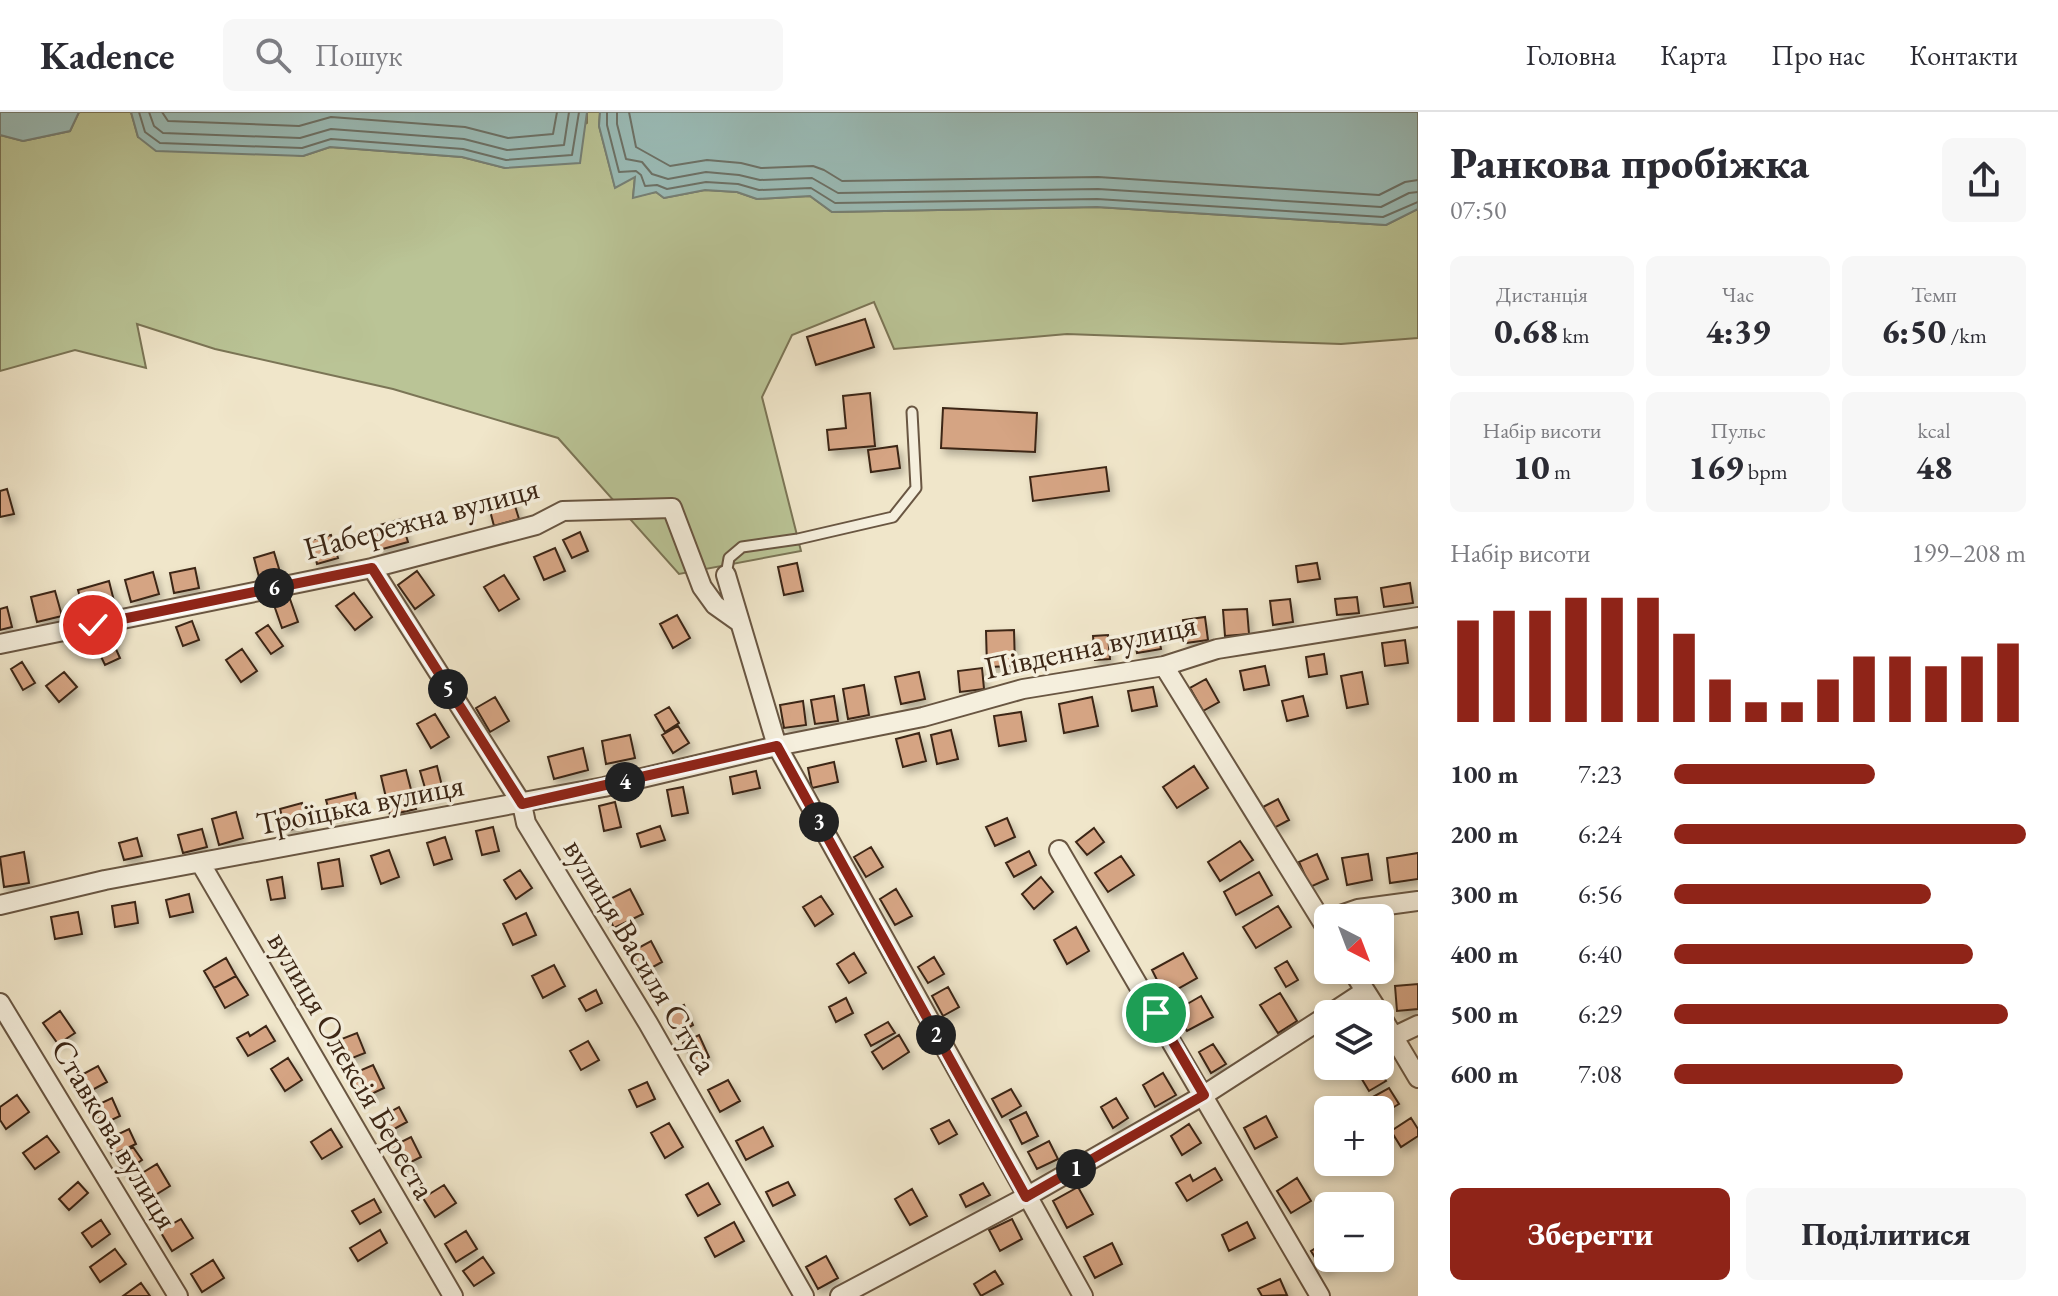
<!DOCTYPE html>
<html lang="uk">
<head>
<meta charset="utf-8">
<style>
  :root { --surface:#fff; --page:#f7f7f7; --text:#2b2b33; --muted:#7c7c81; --line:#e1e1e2; --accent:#8f2418 }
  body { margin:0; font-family:"EB Garamond",serif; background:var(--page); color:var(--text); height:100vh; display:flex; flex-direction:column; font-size:30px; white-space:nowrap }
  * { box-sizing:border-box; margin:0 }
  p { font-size:26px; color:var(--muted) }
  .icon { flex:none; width:44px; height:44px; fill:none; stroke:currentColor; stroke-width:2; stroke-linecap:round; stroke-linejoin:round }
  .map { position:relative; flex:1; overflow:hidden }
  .details { display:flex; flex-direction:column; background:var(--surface); width:640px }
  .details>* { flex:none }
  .needle { width:52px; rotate:138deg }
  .tools { position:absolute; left:1314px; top:792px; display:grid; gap:16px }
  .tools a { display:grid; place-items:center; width:80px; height:80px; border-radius:12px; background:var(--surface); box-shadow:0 4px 12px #0003; font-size:40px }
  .pin { position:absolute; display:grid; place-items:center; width:68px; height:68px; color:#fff; margin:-34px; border:4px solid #fff; border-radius:50%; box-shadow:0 2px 8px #0007 }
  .km { position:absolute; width:40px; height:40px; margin:-20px; border-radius:50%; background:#222; color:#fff; font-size:22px; line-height:40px; text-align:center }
  .round { display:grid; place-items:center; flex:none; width:84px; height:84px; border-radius:12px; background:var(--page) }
  .head { display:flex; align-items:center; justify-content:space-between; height:136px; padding:0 32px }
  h1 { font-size:44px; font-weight:800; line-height:60px }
  .metrics { display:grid; grid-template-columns:repeat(3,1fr); gap:12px; height:136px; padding:8px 32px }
  .metrics div { display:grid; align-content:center; border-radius:12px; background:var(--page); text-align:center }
  .metrics b { font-size:34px; font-weight:800 }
  .metrics small { font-size:22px; font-weight:400 }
  .metrics p { font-size:22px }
  .chart { height:224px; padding:16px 32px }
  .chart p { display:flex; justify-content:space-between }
  .chart svg { width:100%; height:144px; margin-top:8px; stroke:var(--accent); stroke-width:6 }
  .button { display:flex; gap:16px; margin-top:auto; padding:16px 32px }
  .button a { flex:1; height:92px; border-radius:12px; background:var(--accent); color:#fff; font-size:32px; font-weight:800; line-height:92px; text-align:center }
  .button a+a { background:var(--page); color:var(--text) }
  ul { padding:0 32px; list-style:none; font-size:26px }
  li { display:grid; grid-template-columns:128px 96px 1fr; align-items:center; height:60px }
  li i { height:20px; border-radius:10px; background:var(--accent) }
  header { display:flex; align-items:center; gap:48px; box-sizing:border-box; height:112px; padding:0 40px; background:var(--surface); border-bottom:2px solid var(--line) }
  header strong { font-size:38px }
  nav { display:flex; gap:44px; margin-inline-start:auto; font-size:28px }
  .search { width:560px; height:72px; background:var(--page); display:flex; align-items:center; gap:20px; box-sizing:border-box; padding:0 28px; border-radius:12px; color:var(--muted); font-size:30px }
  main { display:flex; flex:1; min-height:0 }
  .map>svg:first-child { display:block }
</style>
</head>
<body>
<header>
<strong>Kadence</strong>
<div class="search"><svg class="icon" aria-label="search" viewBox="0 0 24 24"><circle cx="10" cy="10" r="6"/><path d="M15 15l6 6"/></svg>Пошук</div>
<nav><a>Головна</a><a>Карта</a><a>Про нас</a><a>Контакти</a></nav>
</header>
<main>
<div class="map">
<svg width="1418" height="1184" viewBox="0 0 1418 1184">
  <defs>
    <filter id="shadow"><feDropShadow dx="3.5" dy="5.5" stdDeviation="4" flood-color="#0004"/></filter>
  </defs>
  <rect width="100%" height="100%" fill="#f0e6ca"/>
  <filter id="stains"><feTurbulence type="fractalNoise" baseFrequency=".0025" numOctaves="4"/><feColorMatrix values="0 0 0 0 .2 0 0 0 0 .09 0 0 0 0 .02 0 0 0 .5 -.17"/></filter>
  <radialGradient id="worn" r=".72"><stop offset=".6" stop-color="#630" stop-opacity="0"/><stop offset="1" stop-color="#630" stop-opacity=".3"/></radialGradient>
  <path fill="#bac496" stroke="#7b7556" stroke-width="2" d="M79,0H131L138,25L303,44L330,35L462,45L505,56L587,11V0H600L599,14L615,75L635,64L633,85L656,80L664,86L705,78L737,80L757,87L810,84L832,100L1097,95L1386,113L1418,97V226L1341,232L1067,222L894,237L874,190L792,223L762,285L801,439L679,462L558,326L393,277L215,237L137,212L146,256L75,238L0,259V23L23,29L70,19Z"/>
  <path fill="#9bbeba" stroke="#758178" stroke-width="2" d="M0,0H79L70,19L23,29L0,23Z
    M131,0H587L580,51L505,56L462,45L330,35L303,44L156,39L138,25Z
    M600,0H1418V97L1386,113L1097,95L832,100L810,84L757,87L737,80L705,78L664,86L656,80L633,86L635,65L615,76L599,14Z"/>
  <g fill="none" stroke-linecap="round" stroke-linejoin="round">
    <path stroke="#6c7268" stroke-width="2" d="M139,0L145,20L160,31L302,36L331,27L463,37L506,48L572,43L579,0
      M149,0L154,14L163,21L300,26L331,17L464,27L507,38L564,33L569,0
      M162,0L168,9L299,14L331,5L465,15L508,26L553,22L557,0
      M607,0V13L619,60L636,59L641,63L645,74L657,73L667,77L706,70L738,72L759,78L811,76L835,91L1097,87L1383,105L1418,90
      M617,0V12L626,47L642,50L652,62L668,67L706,60L739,63L760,68L812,66L838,81L1098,77L1381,95L1409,81L1418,80
      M629,0L636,35L670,54L707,48L741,51L761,56L813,54L824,58L842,69L1098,65L1379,83L1405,70L1418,68"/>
  </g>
  <path fill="#d5a483" stroke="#3c2615" stroke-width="2" filter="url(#shadow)" d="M865,207L874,235L816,253L807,225Z
    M870,281L875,334L829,338L827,318L846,316L843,284Z
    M943,296L1037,301L1035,340L941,336Z
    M897,334L900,356L871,360L868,338Z
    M1106,355L1109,379L1033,389L1030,365Z
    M7,377L14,402L0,405V379Z
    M512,384L519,407L494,414L488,391Z
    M401,407L408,430L379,438L373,415Z
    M580,420L588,439L572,446L563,428Z
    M331,423L338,446L317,452L311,428Z
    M555,436L565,459L544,468L534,445Z
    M274,440L280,460L259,465L254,446Z
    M797,451L803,479L784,483L778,455Z
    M1317,451L1320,467L1298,470L1296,454Z
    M195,456L199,476L174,481L170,461Z
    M417,459L434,483L415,497L398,473Z
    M153,460L159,482L131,490L125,468Z
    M504,463L519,487L499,499L484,475Z
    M109,469L115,493L84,501L78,478Z
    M1410,471L1413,491L1384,495L1381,476Z
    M55,479L62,504L37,510L31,485Z
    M354,481L372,505L355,518L336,494Z
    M1357,485L1359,501L1337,503L1335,487Z
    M290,487L298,510L282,516L274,493Z
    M1290,487L1293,510L1273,513L1270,489Z
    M7,495L12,515L0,518V497Z
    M1247,497L1249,522L1225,524L1223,498Z
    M677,503L690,526L673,536L660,512Z
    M1205,505L1208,528L1186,531L1183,508Z
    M192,509L199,528L183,534L176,515Z
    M268,513L283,534L271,542L256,521Z
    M1014,518L1015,554L987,555L986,519Z
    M1158,521L1161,537L1137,541L1134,525Z
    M1108,523L1110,547L1095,548L1093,524Z
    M110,524L120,546L105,553L95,532Z
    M1405,528L1408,551L1385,554L1382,531Z
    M242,537L257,559L241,570L226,548Z
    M1324,542L1327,562L1309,565L1306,545Z
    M22,550L35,571L23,578L11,557Z
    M1265,554L1269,573L1244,578L1240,559Z
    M982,556L984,577L960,580L958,559Z
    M64,560L77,575L59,590L46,574Z
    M919,560L925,587L901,592L895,565Z
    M1362,560L1368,592L1347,596L1341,564Z
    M1206,567L1219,590L1203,599L1190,576Z
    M864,573L869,603L848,607L843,577Z
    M1153,575L1157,594L1132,599L1128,579Z
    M834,584L838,609L815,612L811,588Z
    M1303,584L1308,604L1287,609L1282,589Z
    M495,585L509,609L490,620L476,596Z
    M1092,585L1098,614L1064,621L1059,592Z
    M803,589L806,613L784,616L780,593Z
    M669,595L679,611L665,620L655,603Z
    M1021,600L1026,629L999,634L994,604Z
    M435,602L449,625L431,636L417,612Z
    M678,614L689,631L673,641L662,623Z
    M951,618L958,647L937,652L931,623Z
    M919,621L926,649L903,655L896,627Z
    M630,623L635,646L606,652L602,629Z
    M583,636L588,658L554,667L548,645Z
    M834,650L838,670L812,676L808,656Z
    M437,654L444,682L428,686L420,659Z
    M1194,654L1208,676L1177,696L1163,675Z
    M406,658L416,697L390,703L381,664Z
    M756,659L760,676L733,682L730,665Z
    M683,675L688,701L672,704L667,678Z
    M355,681L359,699L331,706L326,688Z
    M1278,687L1289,708L1274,716L1263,695Z
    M615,690L621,715L604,719L599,694Z
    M302,691L308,713L286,719L280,697Z
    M236,700L243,726L219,733L212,707Z
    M1007,706L1015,725L995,734L986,715Z
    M660,714L665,728L641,735L637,722Z
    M493,715L499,739L482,743L476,719Z
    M1094,716L1104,730L1087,743L1076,730Z
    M202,717L207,735L183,741L178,723Z
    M445,725L452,747L434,753L427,731Z
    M137,726L142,744L124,748L119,731Z
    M1240,729L1253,748L1220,769L1208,750Z
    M871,735L883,755L866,765L854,745Z
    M389,738L399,765L381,772L371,744Z
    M1029,739L1036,753L1014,765L1006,751Z
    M24,740L29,771L4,775L0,745Z
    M1418,741V767L1390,771L1387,746Z
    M1317,742L1328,767L1310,775L1299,750Z
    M1368,742L1372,768L1347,773L1342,746Z
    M1121,744L1134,763L1108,780L1095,761Z
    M339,747L343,774L322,777L318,751Z
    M520,758L532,776L516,787L504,768Z
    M1259,760L1272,783L1236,803L1224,780Z
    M282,765L285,786L271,788L267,768Z
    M1041,765L1053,780L1034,797L1022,782Z
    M630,777L643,802L614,816L602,791Z
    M896,777L912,804L895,813L880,787Z
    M189,782L193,800L170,805L166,788Z
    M821,784L833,802L815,814L803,795Z
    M135,790L138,811L115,815L112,794Z
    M1278,794L1291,815L1256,836L1243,815Z
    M78,800L82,822L55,827L51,805Z
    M526,801L536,823L513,833L503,812Z
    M1076,815L1089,839L1067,852L1054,828Z
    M1387,823L1390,842L1380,844V824Z
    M651,829L662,850L642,861L631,840Z
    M854,841L866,861L849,871L837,852Z
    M1183,841L1197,866L1165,884L1152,858Z
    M934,845L944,862L928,871L918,855Z
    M226,846L236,864L214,876L204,859Z
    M1287,849L1298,868L1286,875L1275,856Z
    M554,853L565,874L543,886L532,864Z
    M236,864L248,883L225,896L214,876Z
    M1418,872V897L1397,899L1395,874Z
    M948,875L959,895L943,904L932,884Z
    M596,878L602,891L586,899L579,887Z
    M1280,881L1297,909L1278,921L1260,893Z
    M1201,884L1213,905L1187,919L1175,899Z
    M846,886L853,901L836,910L829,895Z
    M684,893L693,913L676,922L667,902Z
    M60,899L75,921L58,932L43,911Z
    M888,910L895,921L871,934L865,923Z
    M266,914L275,929L248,944L237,926L248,920L250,924Z
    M357,921L365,941L342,950L334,930Z
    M699,923L709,945L694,953L683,931Z
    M899,923L909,940L883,957L872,940Z
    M588,929L599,948L581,958L570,939Z
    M1213,932L1226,952L1211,961L1199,940Z
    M288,946L302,968L285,979L271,957Z
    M373,953L384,976L361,987L350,963Z
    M98,954L107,970L83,983L74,967Z
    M1366,954H1377L1386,969L1369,979L1357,959Z
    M1163,961L1176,983L1155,995L1143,973Z
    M728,968L740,989L720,1000L708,978Z
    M647,970L655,987L637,995L629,978Z
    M1389,976L1399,992L1380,1003V998H1363L1360,992Z
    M1011,977L1021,994L1002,1005L992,987Z
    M17,983L29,1000L6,1017L0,1008V995Z
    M112,986L120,1004L101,1013L93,995Z
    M1116,986L1128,1006L1113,1016L1101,995Z
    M399,995L407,1010L385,1022L377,1007Z
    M1026,1000L1038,1024L1022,1032L1010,1008Z
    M1266,1004L1277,1025L1255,1037L1244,1016Z
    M1411,1006L1418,1017V1024L1401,1035L1391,1019Z
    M949,1008L957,1022L939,1032L931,1017Z
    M669,1011L683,1035L665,1046L651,1021Z
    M1189,1012L1201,1031L1182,1043L1171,1024Z
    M763,1015L773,1034L746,1048L736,1029Z
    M129,1017L136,1032L112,1043L106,1028Z
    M331,1017L342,1035L322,1047L311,1030Z
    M47,1024L59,1040L35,1057L23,1041Z
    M411,1025L421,1045L401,1055L391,1035Z
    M1049,1029L1058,1047L1037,1057L1028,1040Z
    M133,1035L142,1048L124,1060L115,1047Z
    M157,1052L170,1074L147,1088L134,1066Z
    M1215,1056L1222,1068L1187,1089L1176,1071L1190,1063L1193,1069Z
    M1297,1066L1311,1089L1291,1101L1277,1079Z
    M78,1070L88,1081L69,1098L59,1087Z
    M788,1070L795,1083L773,1094L766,1080Z
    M708,1071L720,1092L698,1104L686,1083Z
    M983,1071L990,1083L966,1095L960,1083Z
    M444,1073L456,1091L435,1105L423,1086Z
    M1078,1075L1093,1102L1067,1116L1053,1089Z
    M912,1077L927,1104L910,1113L895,1087Z
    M374,1087L381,1100L360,1112L352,1099Z
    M181,1107L193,1126L172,1139L160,1119Z
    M1012,1107L1022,1127L1000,1139L989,1118Z
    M101,1108L110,1122L92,1135L82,1121Z
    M734,1110L744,1129L715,1145L705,1126Z
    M1247,1110L1255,1126L1229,1139L1222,1123Z
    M380,1118L387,1131L358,1149L350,1136Z
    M466,1119L477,1137L456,1150L445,1132Z
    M1328,1128V1146H1340L1322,1157L1311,1139Z
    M1112,1131L1122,1152L1095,1166L1084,1145Z
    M115,1137L126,1152L100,1170L90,1155Z
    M826,1144L838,1166L818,1177L806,1155Z
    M483,1145L494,1161L474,1174L463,1159Z
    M213,1148L224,1166L202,1180L191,1162Z
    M995,1159L1003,1172L981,1184L974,1172Z
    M1280,1167L1287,1183L1262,1184L1258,1177Z
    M141,1171L150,1184H123Z"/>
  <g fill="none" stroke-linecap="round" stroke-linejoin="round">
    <g stroke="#695642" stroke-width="13">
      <path id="lane" d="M726,463L729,446L742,435L798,427L893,405L916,376L912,300"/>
    </g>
    <g stroke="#695642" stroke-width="22">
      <path id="street" d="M372,456L522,692L526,711L648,911L804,1184
        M726,463L777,634L1083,1184
        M0,532L372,456L536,413L563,399L672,396L702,475L715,493L739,510
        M1164,554L1328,819
        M1059,738L1320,1184
        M201,752L453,1184
        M0,793L105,768L604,675L777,634L923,605L1023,577L1164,554L1217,537L1418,505
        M1332,806L1358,797L1418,789
        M1352,858L1380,902
        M0,891L178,1184
        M1330,902L1365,879
        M1380,902L1418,966
        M1395,924L1418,913
        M840,1184L1026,1085L1204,983L1328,903"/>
    </g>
    <use href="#lane" stroke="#f5efdd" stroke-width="9"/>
    <use href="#street" stroke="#f5efdd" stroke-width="18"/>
  </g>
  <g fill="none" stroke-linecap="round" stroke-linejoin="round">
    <g stroke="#fff" stroke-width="16">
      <path id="route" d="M93,513L372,456L522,692L777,634L1026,1085L1204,983L1156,901"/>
    </g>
    <use href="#route" stroke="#8f2418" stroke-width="10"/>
  </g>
  <g text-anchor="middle" stroke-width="7" stroke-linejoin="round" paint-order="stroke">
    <g font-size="32" fill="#3c2615" stroke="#f5efdd">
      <text transform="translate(421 406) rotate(-15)" y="11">Набережна вулиця</text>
      <text transform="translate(1090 534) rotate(-12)" y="11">Південна вулиця</text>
      <text transform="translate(360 692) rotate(-11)" y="11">Троїцька вулиця</text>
      <text transform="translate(641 844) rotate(59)" y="11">вулиця Василя Стуса</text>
      <text transform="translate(352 953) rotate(60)" y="11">вулиця Олексія Береста</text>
      <text transform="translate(115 1022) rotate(59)" y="11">Ставкова вулиця</text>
    </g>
  </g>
  <rect width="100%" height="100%" filter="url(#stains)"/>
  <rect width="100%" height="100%" fill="url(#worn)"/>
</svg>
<div class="tools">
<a><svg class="needle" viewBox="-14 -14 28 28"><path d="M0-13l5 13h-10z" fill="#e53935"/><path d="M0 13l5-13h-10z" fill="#7c7c81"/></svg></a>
<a><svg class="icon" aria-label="layers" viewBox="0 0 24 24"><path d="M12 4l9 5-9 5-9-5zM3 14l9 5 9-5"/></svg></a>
<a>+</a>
<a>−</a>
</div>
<div class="pin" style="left:1156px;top:901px;background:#1e9e55"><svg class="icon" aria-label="arrive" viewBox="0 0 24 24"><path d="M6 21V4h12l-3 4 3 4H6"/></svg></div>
<div class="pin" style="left:93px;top:513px;background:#d93025"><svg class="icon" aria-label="check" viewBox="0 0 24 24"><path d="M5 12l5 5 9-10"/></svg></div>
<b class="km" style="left:1076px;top:1057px">1</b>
<b class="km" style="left:936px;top:923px">2</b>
<b class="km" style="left:819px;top:710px">3</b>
<b class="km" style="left:625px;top:670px">4</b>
<b class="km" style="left:448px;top:577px">5</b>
<b class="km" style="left:274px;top:476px">6</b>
</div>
<section class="details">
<div class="head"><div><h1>Ранкова пробіжка</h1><p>07:50</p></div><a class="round"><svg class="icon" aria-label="share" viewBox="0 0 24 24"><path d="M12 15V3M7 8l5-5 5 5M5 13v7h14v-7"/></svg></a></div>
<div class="metrics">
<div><p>Дистанція</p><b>0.68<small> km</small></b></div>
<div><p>Час</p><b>4:39</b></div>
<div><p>Темп</p><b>6:50<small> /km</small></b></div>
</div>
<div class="metrics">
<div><p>Набір висоти</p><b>10<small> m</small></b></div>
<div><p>Пульс</p><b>169<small> bpm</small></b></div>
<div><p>kcal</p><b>48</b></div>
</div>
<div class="chart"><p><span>Набір висоти</span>199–208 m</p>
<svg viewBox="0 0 160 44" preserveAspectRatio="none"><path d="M5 44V13M15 44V10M25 44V10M35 44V6M45 44V6M55 44V6M65 44V17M75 44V31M85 44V38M95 44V38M105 44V31M115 44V24M125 44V24M135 44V27M145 44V24M155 44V20"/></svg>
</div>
<ul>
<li><b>100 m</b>7:23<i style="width:57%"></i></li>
<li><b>200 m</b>6:24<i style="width:100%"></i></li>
<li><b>300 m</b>6:56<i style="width:73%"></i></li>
<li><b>400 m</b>6:40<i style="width:85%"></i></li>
<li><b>500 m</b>6:29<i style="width:95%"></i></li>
<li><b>600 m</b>7:08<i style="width:65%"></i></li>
</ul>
<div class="button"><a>Зберегти</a><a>Поділитися</a></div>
</section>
</main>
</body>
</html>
